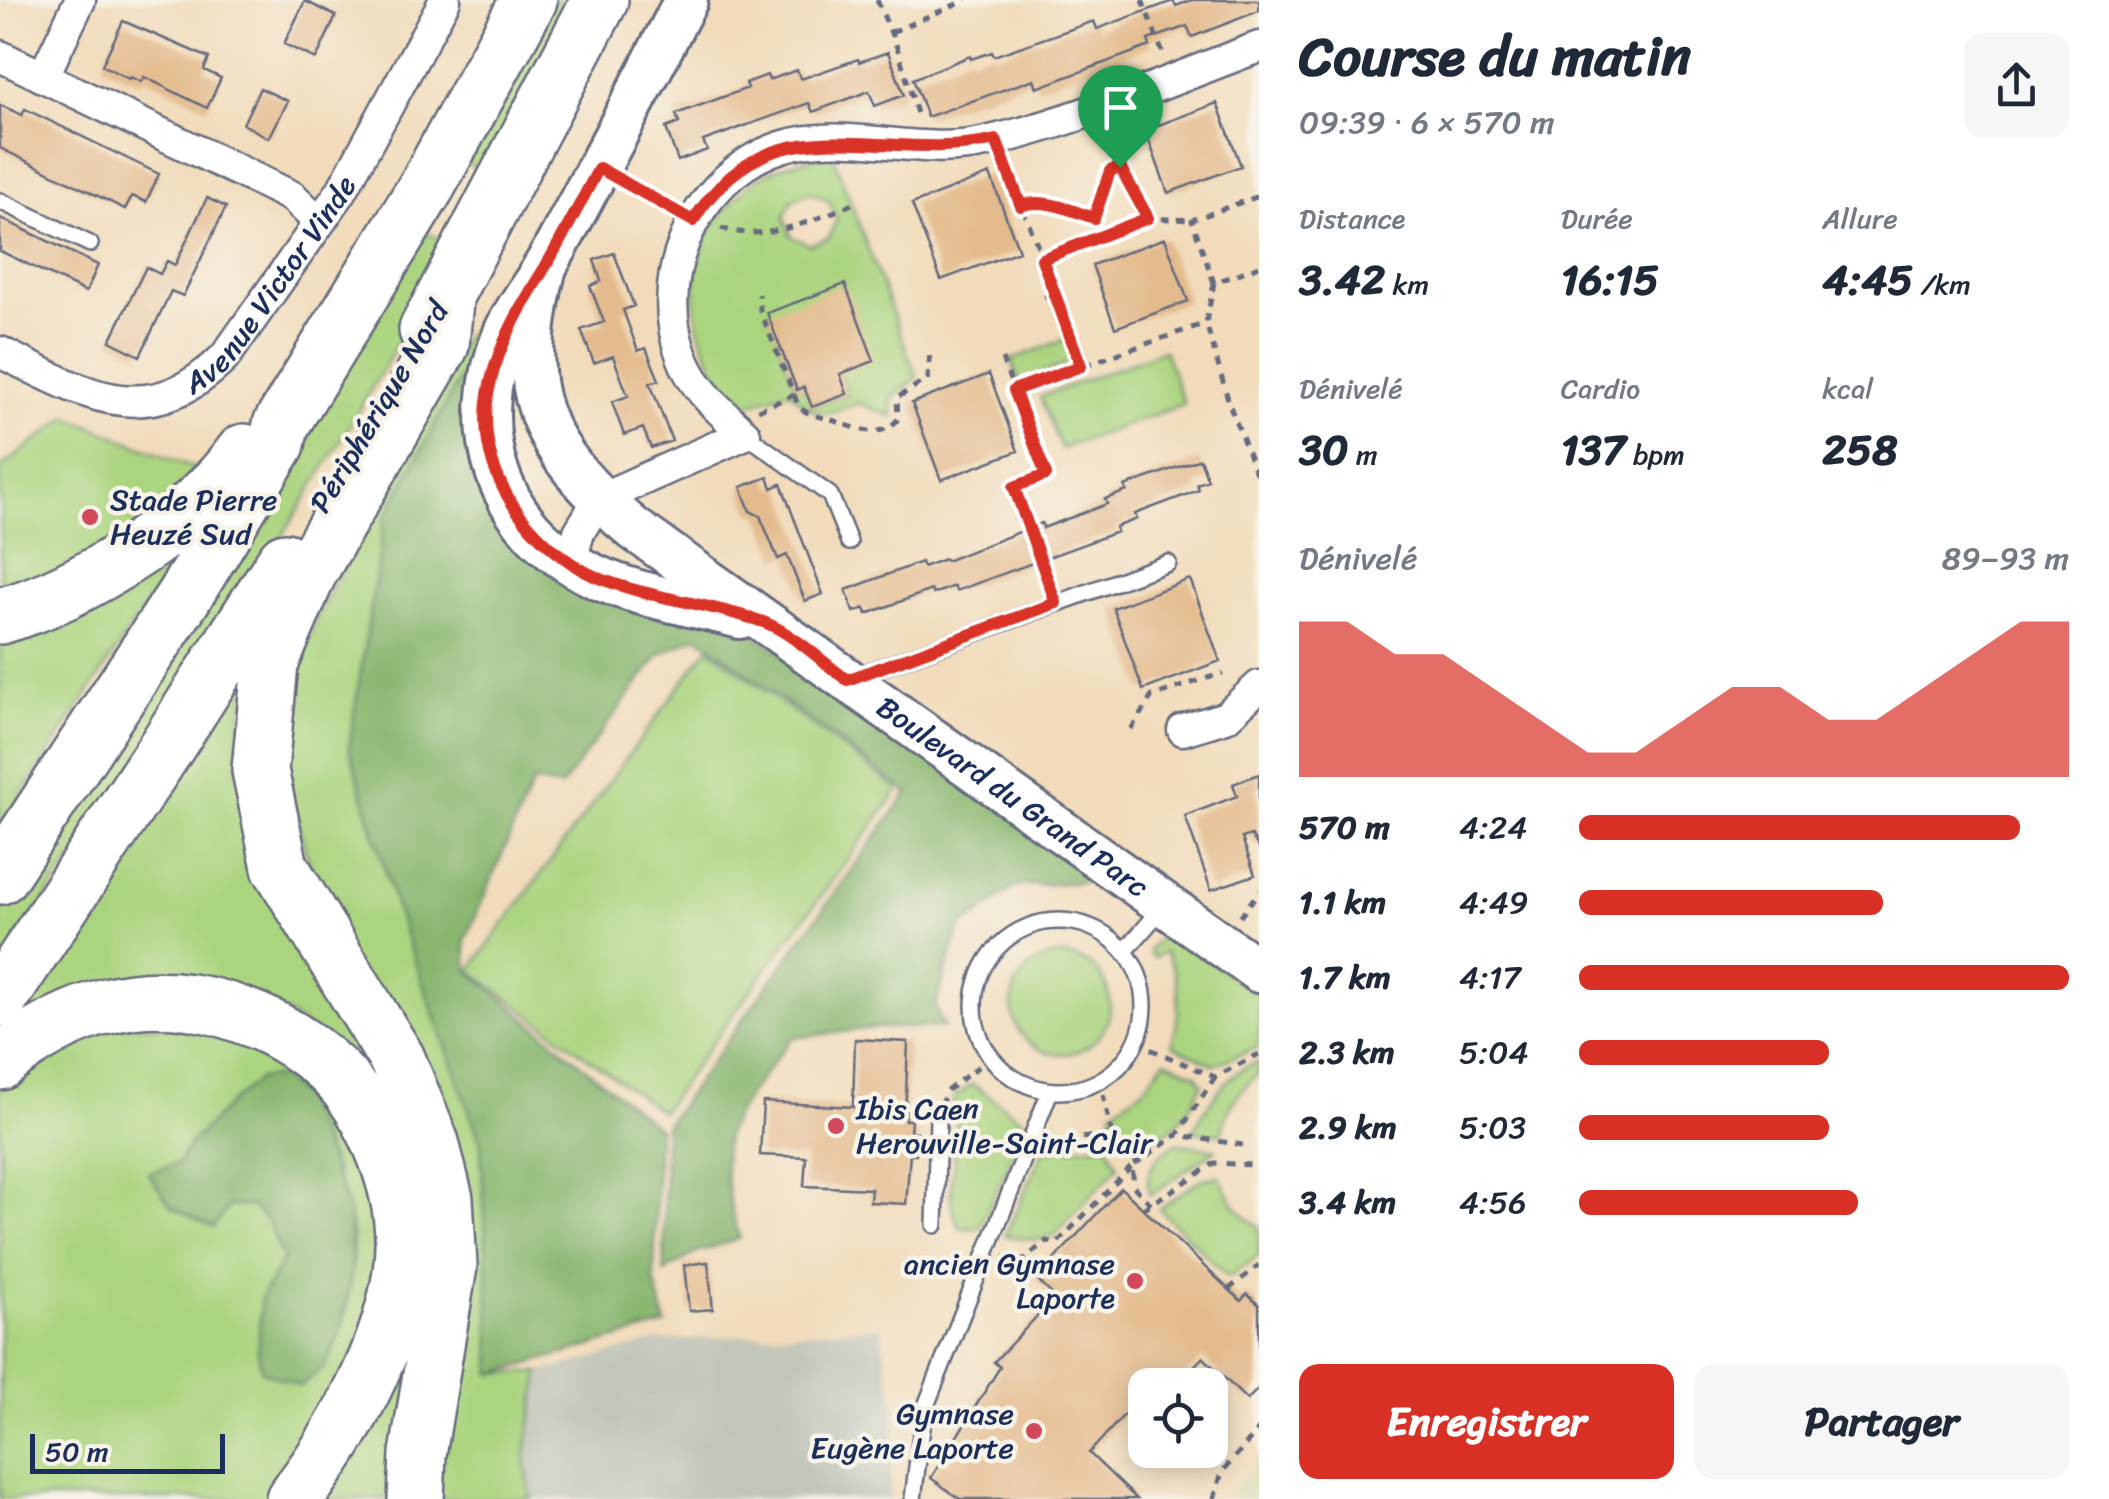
<!DOCTYPE html>
<html lang="fr">
<head>
<meta charset="utf-8">
<style>
  :root { --surface:#fff; --page:#f6f6f7; --text:#1f2937; --muted:#747a83; --accent:#d93025 }
  body { margin:0; font-family:Sriracha,sans-serif; background:var(--page); color:var(--text); height:100vh; display:flex; flex-direction:column; font-size:38px; white-space:nowrap }
  * { box-sizing:border-box; margin:0 }
  p { font-size:32px; color:var(--muted) }
  .icon { flex:none; width:55px; height:55px; fill:none; stroke:currentColor; stroke-width:2; stroke-linecap:round; stroke-linejoin:round }
  .map { position:relative; flex:1; overflow:hidden }
  .drawer { display:flex; flex-direction:column; background:var(--surface); width:850px }
  .drawer>* { flex:none }
  .tools { position:absolute; left:1128px; top:1368px; display:grid; gap:20px }
  .tools a { display:grid; place-items:center; width:100px; height:100px; border-radius:20px; background:var(--surface); box-shadow:0 5px 25px #0003; font-size:50px }
  .scale { position:absolute; left:30px; bottom:25px; width:195px; box-sizing:border-box; padding-left:10px; border:5px solid #1b2f5e; border-top:0; font-size:28px; line-height:35px; white-space:nowrap; color:#1b2f5e; -webkit-text-stroke:8px #f7f3e8; paint-order:stroke }
  .pin { position:absolute; display:grid; place-items:center; width:85px; height:85px; color:#fff; margin:-102px -42px; border-radius:50% 50% 50% 0; rotate:-45deg; box-shadow:0 0 10px #0007 }
  .pin .icon { rotate:45deg }
  .round { display:grid; place-items:center; flex:none; width:105px; height:105px; border-radius:20px; background:var(--page) }
  .headline { display:flex; align-items:center; justify-content:space-between; height:170px; padding:0 40px }
  h1 { font-size:55px; font-weight:800; line-height:75px }
  .figures { display:grid; grid-template-columns:repeat(3,1fr); gap:15px; height:170px; padding:10px 40px }
  .figures div { display:grid; align-content:center }
  .figures b { font-size:42px; font-weight:800 }
  .figures small { font-size:28px; font-weight:400 }
  .figures p { font-size:28px }
  .chart { height:280px; padding:20px 40px }
  .chart p { display:flex; justify-content:space-between }
  .chart svg { width:100%; height:180px; margin-top:10px; fill:var(--accent); opacity:.7 }
  .button { display:flex; gap:20px; margin-top:auto; padding:20px 40px }
  .button a { flex:1; height:115px; border-radius:20px; background:var(--accent); color:#fff; font-size:40px; font-weight:800; line-height:115px; text-align:center }
  .button a+a { background:var(--page); color:var(--text) }
  ul { padding:0 40px; list-style:none; font-size:32px }
  li { display:grid; grid-template-columns:160px 120px 1fr; align-items:center; height:75px }
  li i { height:25px; border-radius:12px; background:var(--accent) }
  main { display:flex; flex:1; min-height:0 }
  .map>svg:first-child { display:block }
</style>
</head>
<body>
<main>
<div class="map">
<svg width="1259" height="1499" viewBox="0 0 1259 1499">
  <rect width="100%" height="100%" fill="#f7f3e8"/>
  <filter id="ink" filterUnits="userSpaceOnUse"><feTurbulence type="fractalNoise" baseFrequency=".01" numOctaves="2"/><feDisplacementMap in="SourceGraphic" scale="20" xChannelSelector="R" yChannelSelector="G"/><feConvolveMatrix kernelMatrix="1 2 1 2 8 2 1 2 1" color-interpolation-filters="sRGB"/></filter>
  <filter id="wash" filterUnits="userSpaceOnUse"><feTurbulence type="fractalNoise" baseFrequency=".0048" numOctaves="4" result="noise"/><feDisplacementMap in="SourceGraphic" scale="40" xChannelSelector="R" yChannelSelector="G"/><feGaussianBlur stdDeviation="2.25" result="paint"/><feColorMatrix in="noise" values="0 0 0 0 0 0 0 0 0 0 0 0 0 0 0 0 0 1.4 0 .05"/><feComposite in="paint" operator="in"/></filter>
  <g filter="url(#wash)">
    <rect width="100%" height="100%" fill="#f1dbba"/>
    <path fill="#dddebc" d="M1259,1458V1499H1232L1230,1492Z"/>
    <path fill="#c2c6b9" d="M880,1327L896,1414L889,1499H531L525,1457L540,1372L659,1341Z"/>
    <path fill="#abd47f" stroke="#63826e" stroke-width="2.5" fill-rule="evenodd" d="M544,0H585L492,171L479,172L466,161Z
      M832,153L917,378L891,399L893,417L859,403C841,407 827,419 808,408C799,402 798,395 788,391L742,407C691,351 672,264 730,205C738,196 747,184 758,178C780,165 807,159 832,153ZM810,192L828,200L837,218L829,238L809,245L791,236L784,217L792,200ZM768,313L840,374L847,394L812,407L804,387L796,389Z
      M426,232L444,241L448,254C314,500 155,734 0,968V906L154,667Z
      M467,333L474,351L385,518L349,747L398,914L481,1143L492,1373L540,1372L525,1457L531,1499H434L465,1217L313,877L284,774L288,693L320,611Z
      M1065,339L1075,361L1019,382L1011,360Z
      M1164,350L1184,404L1061,449L1040,397Z
      M68,417L224,480L0,616V468Z
      M182,550L0,828V634Z
      M708,648L899,790L661,1112L470,970Z
      M241,675L247,677L237,764L247,828L278,904L331,981L389,1078L421,1161L433,1238L429,1312L401,1441V1499H321C353,1448 418,1336 421,1278C424,1221 413,1151 381,1102C338,1035 260,987 180,981C168,980 154,984 142,986C127,988 111,989 97,993C69,1002 41,1019 14,1032L10,1022L43,982Z
      M1174,936L1259,996V1047L1214,1065L1172,1045C1181,1013 1182,981 1165,952L1153,958L1149,951L1156,941Z
      M1012 1005a49 49 0 1 1 98 0a49 49 0 1 1-98 0Z
      M114,1025L208,1027L287,1059L350,1125L374,1172L382,1244L376,1309L297,1466L267,1499H0V1082ZM301,1096C318,1132 337,1170 348,1209C359,1250 349,1331 324,1366C319,1373 308,1379 301,1385L262,1371L258,1353L261,1298L284,1259L268,1221L251,1206H228L149,1173L179,1163L190,1143L206,1129Z
      M1165,1060L1196,1074L1202,1084C1183,1123 1173,1134 1132,1146L1114,1129L1112,1110L1144,1088Z
      M1259,1062V1073C1239,1090 1226,1108 1221,1134L1192,1132C1208,1105 1226,1071 1259,1062Z
      M972,1084L1027,1123L980,1227L961,1229C941,1196 957,1167 957,1131C957,1120 954,1108 953,1098Z
      M1177,1143L1216,1150L1150,1195C1143,1170 1156,1155 1177,1143Z
      M1107,1144L1118,1166L1054,1236L1038,1240L1005,1236L1043,1151Z
      M1219,1176C1229,1196 1238,1215 1259,1226V1256L1228,1277L1159,1209L1200,1180Z"/>
    <path fill="#88b66e" stroke="#527266" stroke-width="2.5" d="M474,351L472,430L557,571L743,627L1091,863L1084,882L1016,886L960,928L935,1006L944,1027L874,1028L792,1038C776,1059 730,1114 726,1137C721,1163 730,1214 740,1238L696,1253L664,1272L665,1126L908,793L697,636L659,655L561,787L533,782L465,941L468,970L658,1128L654,1279L666,1325L492,1374L481,1143L398,914L349,747L385,518Z
      M281,1076L301,1095L323,1143L349,1212L352,1270L342,1326L324,1367L301,1386L262,1371L258,1353L261,1298L283,1259L268,1221L251,1206H229L213,1228L171,1206L148,1173L179,1163L190,1143L231,1102L259,1079Z"/>
    <g id="blocks">
      <path fill="#e4bb8e" d="M1192,0H1259V11L1192,37L1187,26L1148,40L1150,46L1037,88L1034,79L927,117L913,79L970,56L971,59L992,52L994,56L1094,21L1097,29L1173,1L1176,6Z
        M305,1L336,16L316,59L284,44Z
        M123,21L209,58L204,70L221,78L207,108L144,77L141,82L130,77L129,79L102,65Z
        M888,52L904,95L875,106L869,91L813,112L809,103L703,141L707,150L678,161L666,128L679,123L676,114L748,88L746,83L767,75L769,80L797,70L801,79L858,59L859,62Z
        M260,88L288,101L269,138L243,124Z
        M1217,103L1241,166L1168,193L1145,130Z
        M0,105L22,115L25,109L159,174L146,202L132,196L125,209L0,148Z
        M990,174L1019,251L941,280L912,204Z
        M207,198L226,207L183,296L171,291L140,356L110,341L146,267L160,274L167,261L175,265Z
        M0,218L98,265L86,292L0,251Z
        M1165,238L1188,301L1115,328L1092,265Z
        M614,253L634,306L623,310L638,351L646,348L659,380L650,383L672,441L651,448L643,428L624,435L612,402L628,396L613,356L594,363L581,330L604,322L590,286L601,281L594,260Z
        M845,284L874,361L840,374L847,394L812,407L804,387L797,390L767,313Z
        M989,374L1018,451L941,480L912,403Z
        M1200,459L1208,480L1197,484L1199,490L1135,514L1137,519L1116,527L1117,532L956,591L954,586L933,594L931,590L867,614L865,608L854,612L846,590L921,562L923,567L945,559L946,561L1042,523L1043,528L1107,504L1105,499L1127,491L1125,486Z
        M768,477L772,488L781,484L823,594L805,601L787,555L778,559L760,516L750,511L741,487Z
        M1190,579L1220,661L1143,690L1113,608Z
        M1259,774V848L1251,835L1242,838L1255,875L1211,890L1185,816L1237,796L1233,784Z
        M855,1039L908,1042L905,1120H911L910,1132H917L916,1154H910L906,1204L870,1202L871,1189L804,1186L806,1157L760,1155L763,1102L853,1107Z
        M1121,1188L1241,1301L1247,1294L1259,1305V1388L1247,1400L1203,1357L1176,1385H1145V1392L1089,1453L1137,1499H960L931,1478L1000,1367L994,1362L1055,1297L1036,1279Z
        M708,1262L713,1309L689,1311L684,1265Z"/>
    </g>
  </g>
  <g filter="url(#ink)">
    <use href="#blocks" fill-opacity="0" stroke="#666b7e" stroke-width="2.5"/>
    <g fill="none" stroke-linecap="round" stroke-linejoin="round">
      <g stroke="#666b7e" stroke-width="20">
        <path id="lane" d="M0,201L90,244
          M745,434L830,495L849,542
          M852,678L1168,563
          M974 1006a85 85 0 1 1 170 0a85 85 0 1 1-170 0Z
          M1125,951L1165,905
          M935,1225L938,1121
          M913,1499L924,1411L1050,1091"/>
      </g>
      <g stroke="#666b7e" stroke-width="35">
        <g id="street">
          <path d="M0,56L293,197L318,221"/>
          <path d="M43,77L80,0"/>
          <path id="s1" d="M0,352C85,394 147,434 225,357L341,192L445,0"/>
          <path d="M571,562L579,532L599,499L745,434C725,415 702,396 689,372C645,288 692,176 781,147C847,126 919,158 986,142C1079,121 1169,80 1259,47"/>
          <path d="M1183,730L1226,717L1259,686"/>
        </g>
      </g>
      <g stroke="#666b7e" stroke-width="48">
        <g id="secondary">
          <path d="M686,0C650,70 614,139 577,208C566,228 556,249 544,268C531,290 515,310 505,333C465,431 496,529 594,576C634,595 696,605 740,617"/>
          <path id="s2" d="M545,267C514,391 538,448 634,529L1259,971"/>
        </g>
      </g>
      <g stroke="#666b7e" stroke-width="60">
        <path id="highway" d="M427,330L600,0
          M0,616C84,593 194,522 244,452
          M0,876L186,593L277,444L281,425L427,186L529,0
          M0,998L165,749L285,561
          M0,1062C32,1037 68,1016 107,1006C184,985 276,1017 333,1071C373,1110 401,1180 403,1236C405,1326 348,1430 294,1499
          M416,1499L418,1454L449,1266L445,1199L431,1143L397,1059L280,867L260,770L270,664L308,574L441,345L445,300"/>
      </g>
      <path stroke="#666b7e" stroke-width="5" stroke-dasharray="8 8" stroke-linecap="butt" d="M877,0L898,50L919,120
        M1142,0L1164,56
        M892,32L966,0
        M1106,131L1120,167L1148,218
        M1005,165L1043,259
        M626,183L673,210
        M1021,206C1043,197 1073,211 1095,218L1110,171L1120,167
        M1095,218L1103,236
        M721,228C764,243 816,220 856,202
        M1259,266L1214,283L1206,323L1230,406L1259,481
        M1214,283L1192,220L1259,196
        M1044,297L1054,294
        M1002,359L1014,390
        M1081,366L1043,259L1148,218L1192,220
        M794,395C796,400 798,406 802,409C809,416 823,417 832,420C855,427 880,442 898,419L897,398L928,378L930,351
        M758,410L794,395L760,310L759,294
        M1050,584L1014,487L1046,475L1014,390L1206,323
        M1131,729L1152,696L1223,673
        M1240,917L1259,891
        M1136,1043L1215,1077L1259,1054
        M1215,1077L1177,1135L1250,1146
        M940,1105L948,1090L992,1056
        M1051,1142L1112,1134
        M1151,1204L1134,1187L1132,1166L1177,1135
        M1143,1209L1215,1163L1253,1165
        M1003,1257L1024,1260L1046,1241L1056,1244L1132,1166L1112,1134L1100,1081
        M1229,1289L1259,1265
        M1214,1499L1222,1472L1259,1429"/>
      <use href="#lane" stroke="#fff" stroke-width="15"/>
      <use href="#street" stroke="#fff" stroke-width="30"/>
      <use href="#secondary" stroke="#fff" stroke-width="42"/>
      <use href="#highway" stroke="#fff" stroke-width="55"/>
    </g>
  </g>
  <g fill="none" stroke-linecap="round" stroke-linejoin="round" filter="url(#ink)">
    <g stroke="#fff" stroke-width="20">
      <path id="route" d="M996,140L1021,206C1043,197 1073,211 1094,218L1110,171L1120,167L1148,218L1042,259L1081,366L1014,390L1046,475L1014,487L1056,603L847,680C824,663 792,633 766,623C711,603 650,599 596,577C565,563 535,536 515,508C457,423 496,346 544,269C564,236 581,201 599,168L693,221C772,94 881,166 996,140Z"/>
    </g>
    <use href="#route" stroke="#d93025" stroke-width="12"/>
  </g>
  <g fill="#d1495b" stroke="#f7f3e8" stroke-width="4">
    <circle cx="90" cy="517" r="10"/>
    <circle cx="836" cy="1126" r="10"/>
    <circle cx="1135" cy="1281" r="10"/>
    <circle cx="1034" cy="1431" r="10"/>
  </g>
  <g text-anchor="middle" stroke-width="9" stroke-linejoin="round" paint-order="stroke">
    <g font-size="30" fill="#1b2f5e" stroke="#f7f3e8">
      <text dy="10" stroke="none"><textPath href="#s1" startOffset="332">Avenue Victor Vinde</textPath></text>
      <text transform="translate(379 407) rotate(-59)" y="10">Périphérique Nord</text>
      <text dy="10" stroke="none"><textPath href="#s2" startOffset="762">Boulevard du Grand Parc</textPath></text>
    </g>
    <g font-size="30" fill="#1b2f5e" stroke="#f7f3e8" text-anchor="start">
      <text x="110" y="510">Stade Pierre<tspan x="110" dy="34">Heuzé Sud</tspan></text>
      <text x="856" y="1119">Ibis Caen<tspan x="856" dy="34">Herouville-Saint-Clair</tspan></text>
      <text x="1115" y="1274" text-anchor="end">ancien Gymnase<tspan x="1115" dy="34">Laporte</tspan></text>
      <text x="1014" y="1424" text-anchor="end">Gymnase<tspan x="1014" dy="34">Eugène Laporte</tspan></text>
    </g>
  </g>
</svg>
<div class="tools">
<a><svg class="icon" aria-label="locate" viewBox="0 0 24 24"><circle cx="12" cy="12" r="6"/><path d="M12 2v4M12 18v4M2 12h4M18 12h4"/></svg></a>
</div>
<div class="scale">50 m</div>
<div class="pin" style="left:1120px;top:167px;background:#1e9e55"><svg class="icon" aria-label="arrive" viewBox="0 0 24 24"><path d="M6 21V4h12l-3 4 3 4H6"/></svg></div>
</div>
<section class="drawer">
<div class="headline"><div><h1>Course du matin</h1><p>09:39 · 6 × 570 m</p></div><a class="round"><svg class="icon" aria-label="share" viewBox="0 0 24 24"><path d="M12 15V3M7 8l5-5 5 5M5 13v7h14v-7"/></svg></a></div>
<div class="figures">
<div><p>Distance</p><b>3.42<small> km</small></b></div>
<div><p>Durée</p><b>16:15</b></div>
<div><p>Allure</p><b>4:45<small> /km</small></b></div>
</div>
<div class="figures">
<div><p>Dénivelé</p><b>30<small> m</small></b></div>
<div><p>Cardio</p><b>137<small> bpm</small></b></div>
<div><p>kcal</p><b>258</b></div>
</div>
<div class="chart"><p><span>Dénivelé</span>89–93 m</p>
<svg viewBox="0 0 160 44" preserveAspectRatio="none"><path d="M0 44V6L10 6L20 14L30 14L40 22L50 30L60 38L70 38L80 30L90 22L100 22L110 30L120 30L130 22L140 14L150 6L160 6V44z"/></svg>
</div>
<ul>
<li><b>570 m</b>4:24<i style="width:90%"></i></li>
<li><b>1.1 km</b>4:49<i style="width:62%"></i></li>
<li><b>1.7 km</b>4:17<i style="width:100%"></i></li>
<li><b>2.3 km</b>5:04<i style="width:51%"></i></li>
<li><b>2.9 km</b>5:03<i style="width:51%"></i></li>
<li><b>3.4 km</b>4:56<i style="width:57%"></i></li>
</ul>
<div class="button"><a>Enregistrer</a><a>Partager</a></div>
</section>
</main>
</body>
</html>
